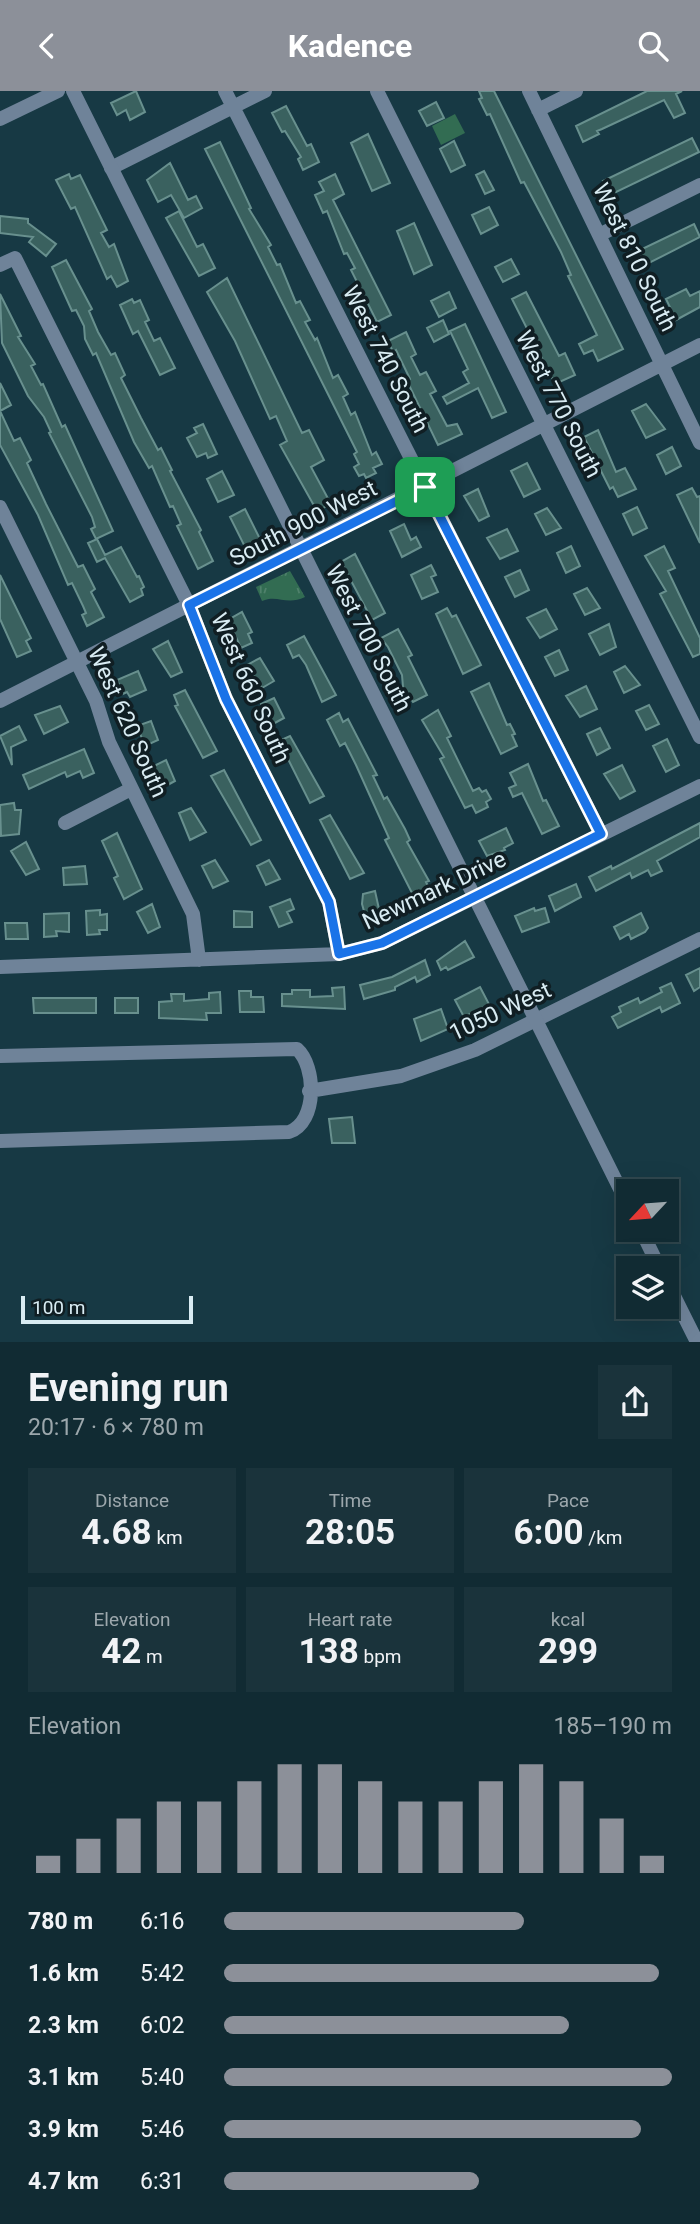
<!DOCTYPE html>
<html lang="en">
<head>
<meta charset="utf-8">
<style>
  :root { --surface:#112b33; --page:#1a333b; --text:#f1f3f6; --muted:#9ca7ac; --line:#30474e; --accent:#8c9099 }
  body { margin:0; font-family:Roboto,sans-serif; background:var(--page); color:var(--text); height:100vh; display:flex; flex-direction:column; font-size:26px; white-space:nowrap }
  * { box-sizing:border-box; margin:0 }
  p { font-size:23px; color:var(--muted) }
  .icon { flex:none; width:38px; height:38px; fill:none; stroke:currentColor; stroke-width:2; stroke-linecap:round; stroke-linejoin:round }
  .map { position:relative; height:1251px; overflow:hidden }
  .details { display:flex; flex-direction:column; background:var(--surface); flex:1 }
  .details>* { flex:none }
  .needle { width:46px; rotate:244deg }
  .fabs { position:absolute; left:616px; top:1088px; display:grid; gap:14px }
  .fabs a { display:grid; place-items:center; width:63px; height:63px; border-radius:0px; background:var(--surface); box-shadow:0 7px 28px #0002,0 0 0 2px var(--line); font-size:35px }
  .scale { position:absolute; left:21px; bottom:18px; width:172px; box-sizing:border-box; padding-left:7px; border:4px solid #d9ecf3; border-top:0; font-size:19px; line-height:24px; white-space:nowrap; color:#d9ecf3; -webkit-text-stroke:5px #101e23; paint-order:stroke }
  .pin { position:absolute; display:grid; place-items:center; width:60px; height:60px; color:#fff; margin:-30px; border-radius:14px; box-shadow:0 4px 10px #0006 }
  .round { display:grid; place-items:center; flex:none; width:74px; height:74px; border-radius:0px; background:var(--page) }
  .summary { display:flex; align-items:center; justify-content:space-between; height:119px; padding:0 28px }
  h1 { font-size:38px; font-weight:700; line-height:52px }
  .figures { display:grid; grid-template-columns:repeat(3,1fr); gap:10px; height:119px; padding:7px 28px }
  .figures div { display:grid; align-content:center; border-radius:0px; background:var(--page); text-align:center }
  .figures b { font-size:35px; font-weight:700 }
  .figures small { font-size:19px; font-weight:400 }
  .figures p { font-size:19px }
  .chart { height:196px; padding:14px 28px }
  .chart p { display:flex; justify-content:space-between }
  .chart svg { width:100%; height:126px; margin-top:7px; stroke:var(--accent); stroke-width:6 }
  ul { padding:0 28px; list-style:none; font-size:23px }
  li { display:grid; grid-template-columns:112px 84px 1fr; align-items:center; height:52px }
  li i { height:18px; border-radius:9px; background:var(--accent) }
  header { display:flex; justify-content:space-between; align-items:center; height:91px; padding:0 28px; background:var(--accent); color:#fff; font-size:32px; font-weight:700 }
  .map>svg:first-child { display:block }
</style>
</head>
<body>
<header><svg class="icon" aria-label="back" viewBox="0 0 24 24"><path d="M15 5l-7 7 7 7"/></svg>Kadence<svg class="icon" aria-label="search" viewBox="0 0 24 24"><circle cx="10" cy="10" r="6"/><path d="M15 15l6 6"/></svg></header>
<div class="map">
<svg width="700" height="1251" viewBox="0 0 700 1251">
  <defs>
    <pattern id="grass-tufts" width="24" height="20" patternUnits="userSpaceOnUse" patternTransform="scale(1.75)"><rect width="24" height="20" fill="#326c52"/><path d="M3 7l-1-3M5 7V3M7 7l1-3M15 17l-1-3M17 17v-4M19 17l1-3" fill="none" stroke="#4f816b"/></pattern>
  </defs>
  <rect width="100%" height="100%" fill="#173944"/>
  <path fill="url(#grass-tufts)" d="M290,480L305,506C286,515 278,503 262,510L256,496Z"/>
  <path fill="#326c52" d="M455,23L465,42L441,54L432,35Z"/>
  <path fill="#3a615f" stroke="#68908e" stroke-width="2" d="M136,0L145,21L130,29L126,19L117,24L111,12Z
    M479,0H494L623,258L598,270L593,259L584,263L579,253L597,244L568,185L571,184L561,161L524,91L521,92L490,23L487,24L479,8L482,7Z
    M647,0H682L676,3L685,22L674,27L664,9L602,38L597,40L599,43L583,51L576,35Z
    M436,11L444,27L427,35L419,20Z
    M286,15L307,55L311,53L319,71L303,79L298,68L301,66L285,40L282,41L272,22Z
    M368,43L390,92L372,100L351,52Z
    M692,47L699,61L610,104L603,90Z
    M454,50L465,74L451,81L440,58Z
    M220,51L251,117L249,118L271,154L268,156L277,174L280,173L296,212L300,210L310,229L305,231L315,249L317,247L333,287L338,284L348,303L343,306L351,324L355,321L372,364L376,361L382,373L373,377L376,382L366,387L364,383L359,385L354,376L359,373L354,363L357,361L205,58Z
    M170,72L188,109L196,105L202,117L184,127L171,104L158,111L147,89Z
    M484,80L494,99L485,103L476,84Z
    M69,83L71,88L80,84L107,139L101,142L109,156L114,153L128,190L117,196L111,185L107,188L75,116L71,118L56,89Z
    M335,83L344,103L333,109L391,224L377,231L351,179L355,177L347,162L344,163L327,120L323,122L315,104L324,100L319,91Z
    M489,116L498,134L481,143L472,124Z
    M179,120L197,156L203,153L215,177L199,185L166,127Z
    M0,125L28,128V132L56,153L46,165L29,151L33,146L0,142Z
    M414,132L432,174L414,183L397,140Z
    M694,133L700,146L645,174L638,160Z
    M511,168L519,183L503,191L495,176Z
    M66,169L92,218L89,220L98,241L111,264L115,262L125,284L121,287L141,327L158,359L161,357L172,379L170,380L201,439L199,441L213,470L198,478L177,435L181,433L173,415L170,416L152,375L149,377L134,351L96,262L93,264L85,248L84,235L76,219L72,220L52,176Z
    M227,187L302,342L309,339L324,369L311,376L331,413L317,420L280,354L287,350L276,325L270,328L235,250L207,201Z
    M686,198L690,205L700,200V216L676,229L666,208Z
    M449,201L456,217L439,226L431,210Z
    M526,201L559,265L565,262L575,284L555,293L512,208Z
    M0,203L21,245L18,246L35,273L31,275L41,294L43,293L62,336L65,334L113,440L96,448L91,438L95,436L92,426L49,342L51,341L44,326L28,305L2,252Z
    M132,208L134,212L140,209L149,229L145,231L154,250L160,247L175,277L160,284L138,240L133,243L120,214Z
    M443,229L449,243L434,251L427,237Z
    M465,233L506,321L492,327L478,297L447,313L443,306L469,292L463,281L468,278L450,240Z
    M406,241L416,263L411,266L420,284L426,281L436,300L430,303L447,335L457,333L462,343L438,354L407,290L410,288L396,259L393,261L388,250Z
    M0,292L11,314L0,320L14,350L20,347L31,369L27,372L46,413L78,476L83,474L95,498L91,501L104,526L87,535L82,524L86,522L83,515L72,492L68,494L38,424L0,354Z
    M646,313L665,338L646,347L632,320Z
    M203,333L217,363L208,367L206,362L197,366L187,347L197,342L194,337Z
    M598,339L616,381L625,377L636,398L618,406L613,396L610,398L584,346Z
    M672,356L681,375L666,383L657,364Z
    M527,372L540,398L524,406L511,380Z
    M222,380L234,404L218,411L207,388Z
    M692,397L697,406L700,405V452L677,404Z
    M478,398L489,425L479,430L464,405Z
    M637,416L647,437L633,444L623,423Z
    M547,417L561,437L546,444L535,423Z
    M245,418L260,448L245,456L230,426Z
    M404,433L411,449L416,446L421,456L402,466L390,440Z
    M507,438L518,460L500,468L487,447Z
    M97,448L105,464L121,456L137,486L139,485L144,496L141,498L143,504L130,511L105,467L97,471L88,452Z
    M571,455L580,475L566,482L557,462Z
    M664,455L675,477L668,480L700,547V563L693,566L660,503L666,500L645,465Z
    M355,463L385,522L372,529L341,471Z
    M431,474L436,484L431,486L438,501L422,508L411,484Z
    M520,479L529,499L515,506L505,486Z
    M0,484L31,547L26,550L31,560L17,566L0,528Z
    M587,497L600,517L585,524L574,503Z
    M447,517L452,526L456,524L481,574L463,583L436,523Z
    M546,518L557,538L540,547L527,527Z
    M242,521L252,541L248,543L252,552L241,557L228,529Z
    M609,533L616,556L600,564L589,543Z
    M398,538L412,564L408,566L427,604L413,611L403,596L402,584L388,556L381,547Z
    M304,545L336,604L322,611L306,574L299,564L293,567L287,554Z
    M168,550L182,581L171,586L153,558Z
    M559,559L568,579L555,585L545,566Z
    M260,567L274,590L262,597L247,574Z
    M625,575L640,594L624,602L614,581Z
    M138,580L146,599L130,606L127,601L123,603L117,589Z
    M489,592L507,634L510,633L515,643L512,644L517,655L501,663L471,601Z
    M586,595L597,618L580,626L566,605Z
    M185,599L217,660L203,667L175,615L178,614L174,604Z
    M274,607L284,627L271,634L261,613Z
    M649,614L659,633L646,639L636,620Z
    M60,615L68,631L44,643L35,624Z
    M438,619L451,645L447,647L473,700L479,697L482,701L486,699L491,708L486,711L488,716L476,722L472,714L465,717L440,668L444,666L422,629Z
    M339,622L343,631L348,628L377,684L373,685L384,708L387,706L405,738L410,749L407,751L429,790L426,791L430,799L414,806L385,749L389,747L356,674L345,652L340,655L327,629Z
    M151,630L158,649L145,655L137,635Z
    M19,635L26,649L11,656L12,674L0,645Z
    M600,637L610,657L597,664L587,643Z
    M290,645L324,705L310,712L279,650Z
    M667,648L679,674L666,681L653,655Z
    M84,658L94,682L83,687L80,680L67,686L65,681L29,698L23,684Z
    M166,669L175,690L162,697L152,676Z
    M528,673L543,710L546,709L559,735L542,743L522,702L513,706L509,697L516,694L510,682Z
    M622,674L635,700L620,708L604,683Z
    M224,679L261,749L251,754L211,685Z
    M14,712L15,719H21L19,743L1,745L0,714Z
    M191,717L206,741L190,749L179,722Z
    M330,724L364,782L350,788L320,729Z
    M700,732V746L657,770L662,780L651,785L648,779L632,787L630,782L596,800L589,786L611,775L612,778Z
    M506,737L513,752L504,757L505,759L487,765L479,750Z
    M117,742L142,798L124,808L114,787L118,785L102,750Z
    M26,751L39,778L26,784L11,760Z
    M215,769L228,790L213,797L202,775Z
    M269,769L280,788L266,794L257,775Z
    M85,775L87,793L64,794L63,777Z
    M576,793L581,806L555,820L549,805Z
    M375,800L381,827L367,831L362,813L363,803Z
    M290,808L294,818L287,821L292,831L279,836L270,816Z
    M152,813L160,836L148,842L137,821Z
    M534,817L535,820L545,817L549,831L522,841L515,825Z
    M100,819V824L107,823V839H99L100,843L87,844L86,820Z
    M234,820L252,821V836H234Z
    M69,822V841L56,840L57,845L44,846V823Z
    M641,822L648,837L645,841L631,848L629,843L620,848L614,836Z
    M5,832H27L28,848H6Z
    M465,850L474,866L448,879L446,876L441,879L437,870Z
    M425,869L430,884L417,891L415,886L395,896V899L364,908L360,894L392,886Z
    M700,877V896L694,900L686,884Z
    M671,892L680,912L662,921L660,916L618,937L612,926L621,921L619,916L638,907L640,912L662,901L660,897Z
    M344,896L345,918L282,915V903H292V899H310V906L333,905L332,897Z
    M480,896L492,919L480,925L474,921L464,926L455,909Z
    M239,900H251V906H263L264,921H240Z
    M220,901L221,922H206L207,929L159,927V911L172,910L171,903H184V910L209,908V902Z
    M33,907H96V922H34Z
    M115,907H138V922H115Z
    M441,918L448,938L421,950L414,928Z
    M352,1026L355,1052H332L329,1028Z"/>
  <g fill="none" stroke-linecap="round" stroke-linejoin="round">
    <path stroke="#6f8399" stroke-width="14" d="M225,0L601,743
      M377,0L700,646
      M529,0L700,352
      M538,19L576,0
      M0,28L58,0
      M111,77L265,0
      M599,144L700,94
      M0,174L15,167L189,514L226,608L329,811L339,863
      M0,416L96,610L109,651L193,823L199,869
      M0,610L700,254
      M65,732L131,698
      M0,876L339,863L382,852L700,695
      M0,965L297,958C316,975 318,1031 289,1041L0,1050
      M309,1000L401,985L475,959L700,848"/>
    <path stroke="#6f8399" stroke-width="14" d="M73,0L628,1114
      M641,1139L660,1178
      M667,1191L697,1251"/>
  </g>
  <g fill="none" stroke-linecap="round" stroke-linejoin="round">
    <g stroke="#fff" stroke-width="14">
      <path id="route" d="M425,396L601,743L382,852L339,863L329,811L226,608L189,514Z"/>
    </g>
    <use href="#route" stroke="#1a73e8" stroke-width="9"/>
  </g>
  <g text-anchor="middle" stroke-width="7" stroke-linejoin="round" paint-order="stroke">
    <g font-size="23" fill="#d9ecf3" stroke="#101e23">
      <text transform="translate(635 166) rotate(64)" y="8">West 810 South</text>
      <text transform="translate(386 268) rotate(63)" y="8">West 740 South</text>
      <text transform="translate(559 313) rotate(63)" y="8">West 770 South</text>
      <text transform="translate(303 432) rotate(-27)" y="8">South 900 West</text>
      <text transform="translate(369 547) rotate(63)" y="8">West 700 South</text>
      <text transform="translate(251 597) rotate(66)" y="8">West 660 South</text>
      <text transform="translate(128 631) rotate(66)" y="8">West 620 South</text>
      <text transform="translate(434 799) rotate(-25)" y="8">Newmark Drive</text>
      <text transform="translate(500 920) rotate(-25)" y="8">1050 West</text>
    </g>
  </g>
</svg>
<div class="fabs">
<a><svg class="needle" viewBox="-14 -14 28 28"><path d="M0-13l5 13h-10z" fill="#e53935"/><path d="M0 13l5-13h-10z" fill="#9ca7ac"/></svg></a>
<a><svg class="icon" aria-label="layers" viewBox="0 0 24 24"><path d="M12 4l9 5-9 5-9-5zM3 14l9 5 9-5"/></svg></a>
</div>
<div class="scale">100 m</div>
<div class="pin" style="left:425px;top:396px;background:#1e9e55"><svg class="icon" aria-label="arrive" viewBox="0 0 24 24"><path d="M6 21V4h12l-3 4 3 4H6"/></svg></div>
</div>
<section class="details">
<div class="summary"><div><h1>Evening run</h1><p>20:17 · 6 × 780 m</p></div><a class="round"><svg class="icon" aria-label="share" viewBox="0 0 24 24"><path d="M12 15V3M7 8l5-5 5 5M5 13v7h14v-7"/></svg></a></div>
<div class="figures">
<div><p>Distance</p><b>4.68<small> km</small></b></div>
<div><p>Time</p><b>28:05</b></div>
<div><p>Pace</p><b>6:00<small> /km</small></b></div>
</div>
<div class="figures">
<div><p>Elevation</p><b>42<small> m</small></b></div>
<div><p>Heart rate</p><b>138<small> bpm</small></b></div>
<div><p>kcal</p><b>299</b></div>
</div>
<div class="chart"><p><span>Elevation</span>185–190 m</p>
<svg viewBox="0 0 160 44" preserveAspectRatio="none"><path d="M5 44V38M15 44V32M25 44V25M35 44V19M45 44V19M55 44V12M65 44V6M75 44V6M85 44V12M95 44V19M105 44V19M115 44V12M125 44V6M135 44V12M145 44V25M155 44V38"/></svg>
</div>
<ul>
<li><b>780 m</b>6:16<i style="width:67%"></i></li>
<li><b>1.6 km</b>5:42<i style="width:97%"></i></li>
<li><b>2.3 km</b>6:02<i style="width:77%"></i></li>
<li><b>3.1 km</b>5:40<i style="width:100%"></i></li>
<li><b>3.9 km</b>5:46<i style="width:93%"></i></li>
<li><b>4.7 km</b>6:31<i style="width:57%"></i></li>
</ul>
</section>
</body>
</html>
